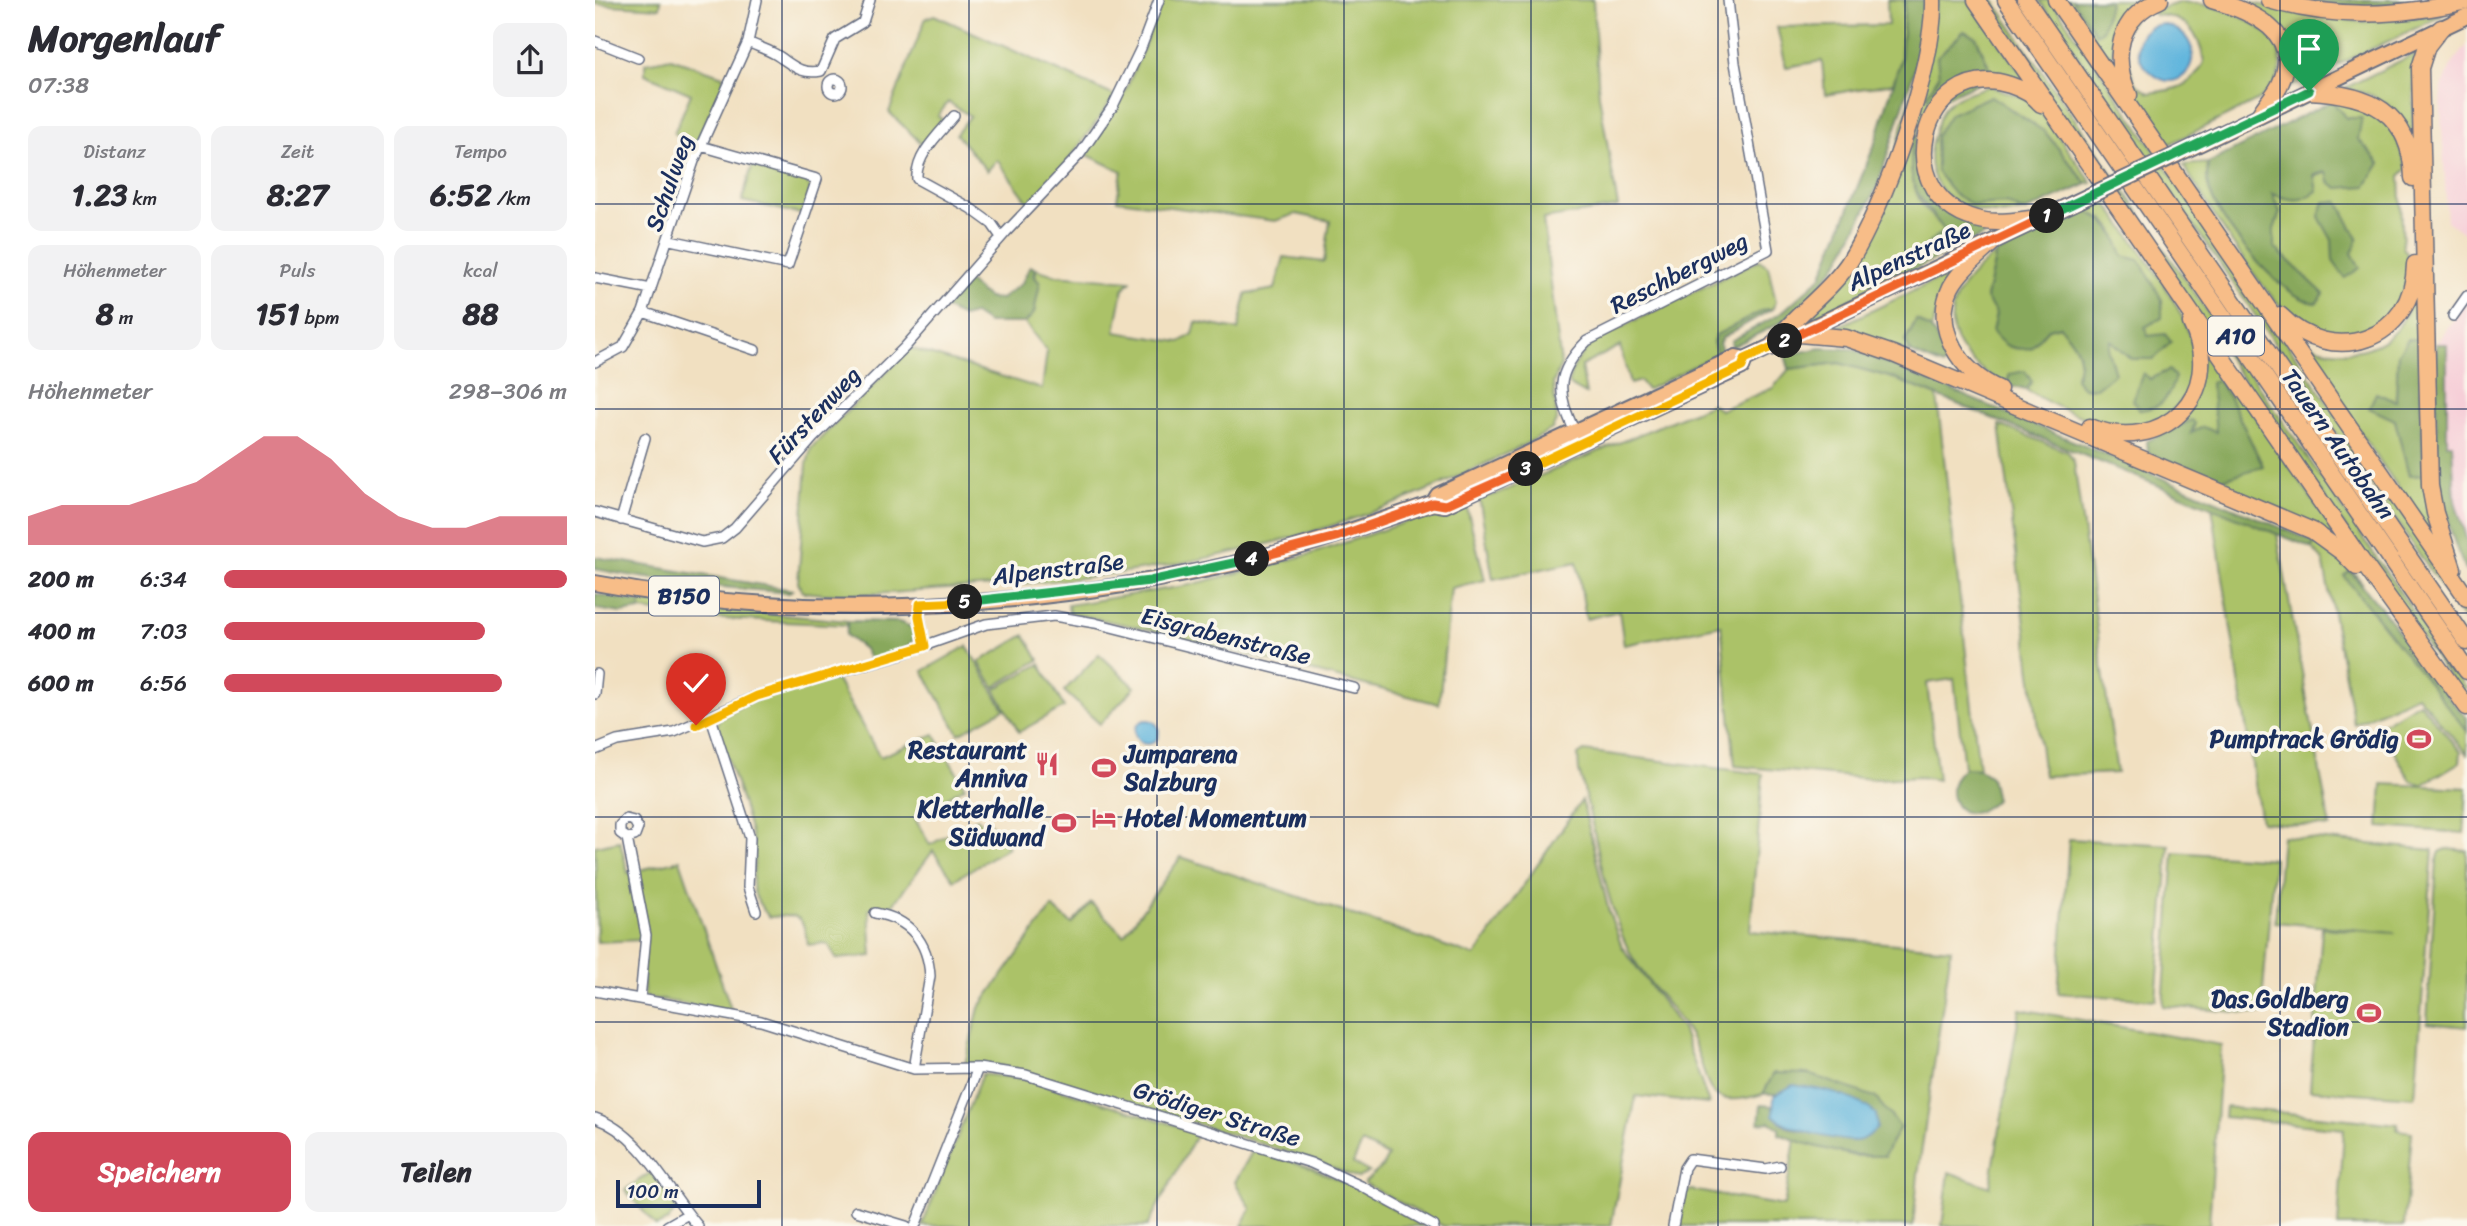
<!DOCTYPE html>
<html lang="de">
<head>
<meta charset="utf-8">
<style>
  :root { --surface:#fff; --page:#f2f2f3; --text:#2b2b33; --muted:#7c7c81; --accent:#d1495b }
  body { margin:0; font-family:Sriracha,sans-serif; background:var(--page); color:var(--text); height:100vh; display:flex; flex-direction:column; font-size:26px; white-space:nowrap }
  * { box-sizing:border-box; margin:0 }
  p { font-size:23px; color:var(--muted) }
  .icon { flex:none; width:38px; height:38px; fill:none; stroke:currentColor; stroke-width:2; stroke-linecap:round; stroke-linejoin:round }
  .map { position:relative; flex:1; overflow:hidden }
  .panel { display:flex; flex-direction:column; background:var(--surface); width:595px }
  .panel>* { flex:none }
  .scale { position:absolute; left:21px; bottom:18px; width:145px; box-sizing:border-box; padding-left:7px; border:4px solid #1b2f5e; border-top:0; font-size:19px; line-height:24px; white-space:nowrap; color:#1b2f5e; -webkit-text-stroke:5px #fbf7ec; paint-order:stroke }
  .pin { position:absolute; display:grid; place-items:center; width:60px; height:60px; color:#fff; margin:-72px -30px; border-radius:50% 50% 50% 0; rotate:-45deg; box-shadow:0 0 7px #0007 }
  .pin .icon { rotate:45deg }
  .km { position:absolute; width:35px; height:35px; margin:-18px; border-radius:50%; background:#222; color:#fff; font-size:19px; line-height:35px; text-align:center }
  .round { display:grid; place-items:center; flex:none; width:74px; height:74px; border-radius:14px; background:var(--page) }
  .overview { display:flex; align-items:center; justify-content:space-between; height:119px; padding:0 28px }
  h1 { font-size:38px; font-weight:700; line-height:52px }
  .figures { display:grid; grid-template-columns:repeat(3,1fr); gap:10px; height:119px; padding:7px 28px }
  .figures div { display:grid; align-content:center; border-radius:14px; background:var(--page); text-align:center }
  .figures b { font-size:30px; font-weight:700 }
  .figures small { font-size:19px; font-weight:400 }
  .figures p { font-size:19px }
  .chart { height:196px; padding:14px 28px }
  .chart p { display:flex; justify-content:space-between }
  .chart svg { width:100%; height:126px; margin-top:7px; fill:var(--accent); opacity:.7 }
  .button { display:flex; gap:14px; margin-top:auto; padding:14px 28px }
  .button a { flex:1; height:80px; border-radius:14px; background:var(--accent); color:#fff; font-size:28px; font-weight:700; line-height:80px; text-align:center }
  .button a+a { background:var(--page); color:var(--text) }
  ul { padding:0 28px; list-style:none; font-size:23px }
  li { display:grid; grid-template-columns:112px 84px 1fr; align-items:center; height:52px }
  li i { height:18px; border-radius:9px; background:var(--accent) }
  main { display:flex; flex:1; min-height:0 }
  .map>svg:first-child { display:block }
</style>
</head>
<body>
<main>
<section class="panel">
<div class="overview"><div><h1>Morgenlauf</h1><p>07:38</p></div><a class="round"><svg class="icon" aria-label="share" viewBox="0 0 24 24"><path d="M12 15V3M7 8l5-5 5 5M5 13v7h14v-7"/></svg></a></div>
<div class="figures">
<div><p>Distanz</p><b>1.23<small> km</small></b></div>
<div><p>Zeit</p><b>8:27</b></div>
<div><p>Tempo</p><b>6:52<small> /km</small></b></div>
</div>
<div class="figures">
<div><p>Höhenmeter</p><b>8<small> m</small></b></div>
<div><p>Puls</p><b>151<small> bpm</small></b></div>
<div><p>kcal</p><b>88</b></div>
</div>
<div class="chart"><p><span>Höhenmeter</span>298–306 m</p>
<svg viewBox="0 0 160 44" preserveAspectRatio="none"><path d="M0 44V34L10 30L20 30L30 30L40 26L50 22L60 14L70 6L80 6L90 14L100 26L110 34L120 38L130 38L140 34L150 34L160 34V44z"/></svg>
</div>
<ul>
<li><b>200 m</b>6:34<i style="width:100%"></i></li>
<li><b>400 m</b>7:03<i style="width:76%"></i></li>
<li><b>600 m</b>6:56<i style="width:81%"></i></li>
</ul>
<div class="button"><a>Speichern</a><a>Teilen</a></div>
</section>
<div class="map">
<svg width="1872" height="1226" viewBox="0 0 1872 1226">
  <rect width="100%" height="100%" fill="#fbf7ec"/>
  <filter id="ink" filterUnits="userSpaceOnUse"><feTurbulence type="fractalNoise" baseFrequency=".0143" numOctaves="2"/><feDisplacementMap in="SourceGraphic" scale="14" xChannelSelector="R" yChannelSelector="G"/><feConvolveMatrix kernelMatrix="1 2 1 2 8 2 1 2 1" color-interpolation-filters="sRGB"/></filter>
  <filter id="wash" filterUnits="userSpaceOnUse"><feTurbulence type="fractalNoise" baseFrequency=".00686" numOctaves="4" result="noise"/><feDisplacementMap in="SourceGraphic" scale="28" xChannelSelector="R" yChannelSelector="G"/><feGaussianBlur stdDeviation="1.57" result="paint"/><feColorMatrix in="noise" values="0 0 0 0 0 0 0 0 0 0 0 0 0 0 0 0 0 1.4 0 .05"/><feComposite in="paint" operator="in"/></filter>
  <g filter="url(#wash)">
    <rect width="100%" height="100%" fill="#f1e0c1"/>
    <path fill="#f6cfd8" d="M1872,45V236L1852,221L1846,111L1847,88L1856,66Z
      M1872,300V541L1860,501L1857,444H1852V344H1841Z"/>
    <path fill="#abc267" stroke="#637862" stroke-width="2" d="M0,0H66L65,8L0,4Z
      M568,0H998L1004,95L1023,207L948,219L966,365L958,383L962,419L957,429C932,445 904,457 877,470C713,550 533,580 352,589C306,592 255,598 208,592L203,583L212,464L216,448L315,348L447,389L452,351L430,323L439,313L441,269L460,275L536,281L528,289L520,332L585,342L598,334L601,322L643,330L651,294L680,289L689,257L729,262L735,221L701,214L680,221L522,200L527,171L488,153L530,92Z
      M1292,0H1310L1306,59L1298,83L1230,95L1227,61L1191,67L1182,27L1293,25Z
      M1343,0H1374L1434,84L1398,76L1381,37L1344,76L1332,95L1337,104C1317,135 1308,165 1325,201C1330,211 1342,221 1350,230L1313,263L1316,271L1204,324L1279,228Z
      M1386,0H1398L1871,688L1864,692Z
      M1444,0H1456L1851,575L1872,607V624Z
      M1468,0H1551L1518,49L1517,69Z
      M1639,0L1765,22L1849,15L1691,89C1709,37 1682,19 1639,0Z
      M1586,2C1636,3 1728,44 1664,100L1571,146L1537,93L1530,66L1534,64L1540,83L1554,93C1580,90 1598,87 1609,62C1604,32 1591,16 1560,15L1558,11Z
      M339,15L520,96L471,164L434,203L402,160L392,171L361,134L375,116L353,102L343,116L349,121L329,146L294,112L331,18Z
      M1821,53L1819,64L1818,140L1791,103L1776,95L1750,88Z
      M76,58L128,76V86L100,145L79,133L96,94L50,74V63Z
      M1394,86L1437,100L1497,183L1492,184L1450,132L1341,136L1342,172L1378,205L1411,203L1429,212C1375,220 1318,195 1340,132C1343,124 1345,112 1350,107C1361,95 1379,91 1394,86Z
      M1737,101L1765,102L1798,128L1812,169L1805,176L1808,248L1812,252C1814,278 1809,314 1781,326C1764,333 1744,342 1725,335C1676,318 1617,209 1588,165L1613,163C1613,169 1611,178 1613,185C1620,219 1687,300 1721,303L1728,294L1679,247V229L1685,212L1676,193L1733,172L1763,139Z
      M157,166C168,168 214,176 215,187C216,194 209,207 206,214L147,201Z
      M1510,201C1538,242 1575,284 1593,331C1600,349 1601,376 1591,393C1556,454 1478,417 1431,390L1437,382L1415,374L1411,385C1343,349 1338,299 1401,254L1391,298L1435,348L1453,329L1465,326C1481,346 1490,353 1480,379L1513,351L1515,339L1553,337L1518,230L1510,220L1491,211Z
      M1164,260L1173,266L1181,302L1177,309H1171L1118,342L1122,354L1052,390L1045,381L1035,384L1025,346L986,366L991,394L973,384C978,362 988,351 1006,337Z
      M1362,270L1349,292L1336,329L1321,320L1310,341L1317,353L1234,331Z
      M1824,283V339L1803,354L1800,420L1814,476L1829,475L1849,554L1702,341L1707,339C1732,358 1777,355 1799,332C1811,319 1817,300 1824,283Z
      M1616,351L1740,533L1738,536L1619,482L1667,466L1616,383L1622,433L1595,434L1582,424L1610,353Z
      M1244,363L1298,378L1342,396L1384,769L1369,768L1359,679L1332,683L1343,780L1326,777L1278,779L1140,766L1126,625L1029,645L1024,611L991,619L982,562L898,579L884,497L899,495L1117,404L1125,410L1178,388L1194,369Z
      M1405,425L1473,452L1479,462L1522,773L1449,776Z
      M867,503L872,508L890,580L856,588L844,704L556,630L474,613L473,605L595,585L716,554Z
      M1617,507L1682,534L1735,827L1666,822Z
      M1720,542L1754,567L1768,584L1755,571L1749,576L1872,731V754L1822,695L1759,724L1728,560L1717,548Z
      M45,602L253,621V625L108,618L46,610Z
      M430,635L444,660L399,687L384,662Z
      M372,646L409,709L364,734L328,671Z
      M504,654L540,687L505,724L469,691Z
      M445,664L469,707L424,732L400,689Z
      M241,679L285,757L339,734L370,787L319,817L335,845L382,818L387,823L394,822L413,847L359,880L338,851L293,911L274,909L277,956L241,959L234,945L228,943L213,945C207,913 205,915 174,917C145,883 165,877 158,842C150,804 134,765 122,728L123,720C154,697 203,684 241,679Z
      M1824,702L1866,752L1865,762L1827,785L1816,781L1784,726Z
      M989,751L1168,774L1155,931L1356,949L1323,1174L1318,1226H1084L1090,1194L1096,1190L1189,1206L1200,1140L1259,1156H1289L1179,1073L1168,1094C1099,1114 1119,1076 1094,1034C1077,1005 1049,981 1034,951C1007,895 1002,831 984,771L983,755Z
      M1787,784L1872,788L1869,833L1784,827Z
      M987,800L1014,912L1027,947L1087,1029L1114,1104L1041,1096L1016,1226H848L769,1183L787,1167L793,1156L767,1143L758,1163L774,1172L763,1178L709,1157L503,1093L406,1066L370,1064L384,1008L457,907L477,924L496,903L529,935L586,857L880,956Z
      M1687,836L1838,850L1820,1097L1715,1090L1727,928L1801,933L1680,922Z
      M1474,839L1574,845L1561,1000L1463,993Z
      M25,841L33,873L85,860L137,1012L49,997L47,940L2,942L0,846Z
      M1851,849L1872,851V1027L1832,1023L1842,860L1845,852Z
      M1579,852L1679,859L1666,1014L1568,1006Z
      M1425,1009L1626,1045L1614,1226H1347L1354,1172L1395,1187Z
      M387,1074L431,1079L603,1132L552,1226H327Z
      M1630,1107L1803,1124L1802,1130L1817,1132L1809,1226H1743L1749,1129L1629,1117Z
      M658,1150L712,1166L757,1185L829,1226H647L656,1209L640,1182Z
      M56,1172L78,1201L81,1209L73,1221L61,1226L30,1190Z"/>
    <path fill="#88a85c" stroke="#526c5d" stroke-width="2" d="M1310,0H1329L1321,64L1283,185L1246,258L1215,299L1187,322L1137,347L1136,341L1186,313L1226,277L1279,146L1306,59Z
      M1477,0H1515L1507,30L1501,34Z
      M1706,0H1854C1806,11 1754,9 1706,0Z
      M1369,31L1381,37L1398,76L1337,104L1332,95L1344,76L1342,57Z
      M1396,96L1450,132L1492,184L1429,212L1411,203L1378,205L1359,194L1342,172L1341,136L1355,114Z
      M1737,101L1751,118H1767L1763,139L1785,163L1771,186L1743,188L1734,182L1732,172L1719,175L1722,191C1704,204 1696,200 1677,194L1685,212L1679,229V247L1729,294L1721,303C1687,300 1620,219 1613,185C1611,178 1613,169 1613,163Z
      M1322,134C1317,194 1343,202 1389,227V235L1316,271L1312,263L1349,230C1320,190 1313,191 1317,138Z
      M1743,201L1763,239L1757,253L1765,268L1750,278L1738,261L1737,240L1724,217L1729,202Z
      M1491,211C1514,221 1520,232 1528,256L1545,260L1567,300V318L1550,327L1553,336L1570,334L1576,342L1559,359H1536L1515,340L1513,351L1520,373L1501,388H1488L1480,379C1490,353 1481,346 1465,326L1453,329L1436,348C1417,351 1408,346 1397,331L1401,314L1391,298L1401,254Z
      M435,266L441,269L438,275L445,283L439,313L430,323H393L379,314L367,317L349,308L372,281L393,298L406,299L427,283Z
      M1171,309H1177L1127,338L1124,343L1127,351L1122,354L1118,342L1121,335Z
      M1322,320L1336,329L1354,359L1348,366L1317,353L1310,342Z
      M1813,339H1824L1829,475L1814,476L1800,420L1774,408L1781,393L1801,401L1803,354Z
      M1841,344H1852V444H1857L1860,501L1872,541V573C1835,496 1842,427 1841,344Z
      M1226,348L1258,349L1720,542L1717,548L1298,378L1244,363L1194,369L1190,355Z
      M1574,370L1580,377C1574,399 1568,408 1544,410L1538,400L1548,373L1555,379Z
      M1430,371L1437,382L1431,390L1411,385L1415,374Z
      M1622,380L1635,398L1668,466L1619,482L1553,453L1552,441L1597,420L1600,424L1596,433L1608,427L1621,432L1616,383Z
      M0,557L197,590L194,593C129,587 64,582 0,569Z
      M1755,571L1787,609L1847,690L1872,718V731L1749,576Z
      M0,594L45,602L46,610L26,613L0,609Z
      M253,621L304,622L321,629C321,652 293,655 275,660L269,649L251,635Z
      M1369,768L1384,769L1396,777L1401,800C1395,804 1388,810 1382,812C1359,819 1346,786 1369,768Z
      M1179,1073L1214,1074L1280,1097L1305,1127L1289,1156C1254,1157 1217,1147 1184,1134V1128L1175,1122L1164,1123L1166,1105L1177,1106C1180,1131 1206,1130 1227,1134L1243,1096L1198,1085L1183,1094H1168Z"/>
    <path fill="#61b5dd" stroke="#3e729e" stroke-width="2" d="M1567,24C1622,37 1592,102 1558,74C1551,68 1545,62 1543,52C1541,35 1551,26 1567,24Z
      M540 732a12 12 0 1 1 24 0a12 12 0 1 1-24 0Z
      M1198,1085C1225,1089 1260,1095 1281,1114L1282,1128C1275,1135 1269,1141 1258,1141C1238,1140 1191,1129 1178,1115L1179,1096Z"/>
  </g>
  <g filter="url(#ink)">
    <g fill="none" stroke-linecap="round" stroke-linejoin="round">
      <g stroke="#666d81" stroke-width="12">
        <path id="street" d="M0,41L43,58
          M153,42C161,46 171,49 180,54C197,64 204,75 226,71L240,39L268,22L275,0
          M233 86a7 7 0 1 1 14 0a7 7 0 1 1-14 0Z
          M359,116C345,133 320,155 322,179L375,208L397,224L406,237
          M75,240L193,265L222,179L106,146
          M0,278L56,289
          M48,312L160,350
          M1858,316L1872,296
          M0,362L28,347L48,312L99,161L153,42L162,0
          M980,432C962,393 959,374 992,341L1173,250L1140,63L1133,0
          M0,512L107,542L127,538L140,528L218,438L310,347L411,232L485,154L518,106L546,48L564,0
          M26,520L50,438
          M325,604L324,616L330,646
          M0,694L2,674
          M116,718L155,838L153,887L161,911
          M0,750L22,741L79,732L162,696L303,655L391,624L459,616L500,623L759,688
          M32,838L40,836L43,828L39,821L31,819L25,825V833L32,838L51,935L45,999
          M280,913C314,919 333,941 335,976L319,1069
          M0,991L166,1021L319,1069L383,1068L431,1075L716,1163L766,1186L839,1226
          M0,1118C47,1134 72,1190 103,1226
          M261,1211L311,1226
          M72,1226L93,1214
          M320,1226L383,1068
          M1078,1226L1089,1168L1095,1159L1171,1169L1185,1166"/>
      </g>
      <g stroke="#666d81" stroke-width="18">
        <path id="primary" d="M1583,154L1872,16
          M838,503L843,495L1141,357L1150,359
          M0,583C212,623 437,610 646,562C712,547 775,524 838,503L850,505L1147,367L1150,359L1498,194"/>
      </g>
      <g stroke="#666d81" stroke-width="19">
        <path id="highway" d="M1381,0L1766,560L1872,707
          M1411,0L1872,671
          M1431,0L1872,642
          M1461,0L1872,598
          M1617,0C1656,11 1708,33 1686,82C1682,93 1671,103 1665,114
          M1674,0C1741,20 1805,16 1872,1
          M1846,28L1832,46L1825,68L1835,486L1840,513L1858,569
          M1714,91C1774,94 1816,111 1818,178
          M1534,95C1516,57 1523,17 1565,0
          M1446,104C1438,94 1427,89 1415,85C1326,56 1288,203 1390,221C1408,224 1431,219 1449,217
          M1397,243C1383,256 1365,270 1356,287C1336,328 1366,373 1404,389
          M1685,315C1738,369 1819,340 1820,264
          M1204,334L1251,338L1298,354L1718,531L1747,552L1762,567
          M1177,347C1198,315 1231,296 1253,264C1289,208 1340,66 1338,0
          M1495,427C1566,456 1632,394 1596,323"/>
      </g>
      <use href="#street" stroke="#fff" stroke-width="9"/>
      <use href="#primary" stroke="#f7bd88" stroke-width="14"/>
      <use href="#highway" stroke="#f7bd88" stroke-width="16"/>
      <g stroke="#666d81" stroke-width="18" stroke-linecap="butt">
        <path id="primary-bridge" d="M1498,194L1583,154"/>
      </g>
      <use href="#primary-bridge" stroke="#f7bd88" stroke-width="14"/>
    </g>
  </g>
  <g fill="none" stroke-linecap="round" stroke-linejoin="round" filter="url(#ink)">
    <g stroke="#fff" stroke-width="14">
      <path id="split-1" d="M1452,216L1714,91"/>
    </g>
    <g stroke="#fff" stroke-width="14">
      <path id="split-2" d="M1190,341L1452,216"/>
    </g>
    <g stroke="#fff" stroke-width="14">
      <path id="split-3" d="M931,469L1147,367L1150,359L1190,341"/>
    </g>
    <g stroke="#fff" stroke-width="14">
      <path id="split-4" d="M657,559L741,537L838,503L850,505L931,469"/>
    </g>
    <g stroke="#fff" stroke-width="14">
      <path id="split-5" d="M370,602L555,581L657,559"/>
    </g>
    <g stroke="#fff" stroke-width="14">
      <path id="split-6" d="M101,725L162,696L330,646L324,616L325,604L370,602"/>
    </g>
    <use href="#split-1" stroke="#22a559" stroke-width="9"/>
    <use href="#split-2" stroke="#f0652b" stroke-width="9"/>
    <use href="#split-3" stroke="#f5b400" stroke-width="9"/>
    <use href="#split-4" stroke="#f0652b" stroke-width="9"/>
    <use href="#split-5" stroke="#22a559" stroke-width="9"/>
    <use href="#split-6" stroke="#f5b400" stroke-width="9"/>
  </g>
  <path fill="none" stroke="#1b2f5e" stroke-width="2" stroke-opacity="0.55" d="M187,0V1226M374,0V1226M562,0V1226M749,0V1226M936,0V1226M1123,0V1226M1310,0V1226M1498,0V1226M1685,0V1226M0,204H1872M0,409H1872M0,613H1872M0,817H1872M0,1022H1872"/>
  <defs>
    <g id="stadium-bare" transform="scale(1.89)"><path d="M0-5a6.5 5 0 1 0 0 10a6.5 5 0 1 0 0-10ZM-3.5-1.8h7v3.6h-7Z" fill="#d1495b" stroke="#fbf7ec" stroke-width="2.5" paint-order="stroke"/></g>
    <g id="restaurant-bare" transform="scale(1.89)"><path d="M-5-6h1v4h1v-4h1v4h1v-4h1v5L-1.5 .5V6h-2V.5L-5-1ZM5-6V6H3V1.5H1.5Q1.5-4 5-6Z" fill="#d1495b" stroke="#fbf7ec" stroke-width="2.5" paint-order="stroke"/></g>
    <g id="hotel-bare" transform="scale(1.89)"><path d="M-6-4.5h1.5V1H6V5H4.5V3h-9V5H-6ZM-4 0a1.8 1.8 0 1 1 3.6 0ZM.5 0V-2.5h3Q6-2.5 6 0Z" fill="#d1495b" stroke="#fbf7ec" stroke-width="2.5" paint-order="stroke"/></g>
  </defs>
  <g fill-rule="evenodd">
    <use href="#stadium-bare" x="1824" y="739"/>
    <use href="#restaurant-bare" x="452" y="764"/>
    <use href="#stadium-bare" x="509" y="768"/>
    <use href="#hotel-bare" x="509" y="818"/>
    <use href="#stadium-bare" x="469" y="823"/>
    <use href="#stadium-bare" x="1774" y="1013"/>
  </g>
  <g text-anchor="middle" stroke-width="7" stroke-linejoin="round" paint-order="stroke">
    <g fill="#fbf7ec" stroke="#5e6b89" stroke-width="2">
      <rect x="1613" y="316.5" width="56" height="39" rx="5"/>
      <rect x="54" y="576.5" width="70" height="39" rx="5"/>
    </g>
    <g font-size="23" font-weight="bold" fill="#1b2f5e">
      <text x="1641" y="344">A10</text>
      <text x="89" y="604">B150</text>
    </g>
    <g font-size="24" fill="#1b2f5e" stroke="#fbf7ec">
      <text transform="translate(74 183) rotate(-71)" y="8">Schulweg</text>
      <text transform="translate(1314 256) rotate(-25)" y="8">Alpenstraße</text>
      <text transform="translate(1084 273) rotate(-27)" y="8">Reschbergweg</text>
      <text transform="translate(219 415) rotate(-47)" y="8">Fürstenweg</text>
      <text transform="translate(1743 444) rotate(55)" y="8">Tauern Autobahn</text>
      <text transform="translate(463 569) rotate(-7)" y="8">Alpenstraße</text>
      <text transform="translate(631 636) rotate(14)" y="8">Eisgrabenstraße</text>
      <text transform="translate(622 1114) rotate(17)" y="8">Grödiger Straße</text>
    </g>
    <g font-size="24" font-weight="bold" fill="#1b2f5e" stroke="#fbf7ec" text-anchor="end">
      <text x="1804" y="747">Pumptrack Grödig</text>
      <text x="432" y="758">Restaurant<tspan x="432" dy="28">Anniva</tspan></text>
      <text x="529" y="762" text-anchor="start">Jumparena<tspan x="529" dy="28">Salzburg</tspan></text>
      <text x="449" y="817">Kletterhalle<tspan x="449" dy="28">Südwand</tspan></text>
      <text x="529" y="826" text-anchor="start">Hotel Momentum</text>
      <text x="1754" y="1007">Das.Goldberg<tspan x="1754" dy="28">Stadion</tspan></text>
    </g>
  </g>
</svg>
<div class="scale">100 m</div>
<div class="pin" style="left:1714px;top:91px;background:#1e9e55"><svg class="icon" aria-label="arrive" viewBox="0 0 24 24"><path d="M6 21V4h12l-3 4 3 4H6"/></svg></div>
<div class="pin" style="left:101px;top:725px;background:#d93025"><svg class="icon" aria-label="check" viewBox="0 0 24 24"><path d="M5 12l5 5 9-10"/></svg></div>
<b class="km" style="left:1452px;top:216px">1</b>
<b class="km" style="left:1190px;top:341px">2</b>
<b class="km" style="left:931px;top:469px">3</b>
<b class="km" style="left:657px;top:559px">4</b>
<b class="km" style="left:370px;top:602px">5</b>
</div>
</main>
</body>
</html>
